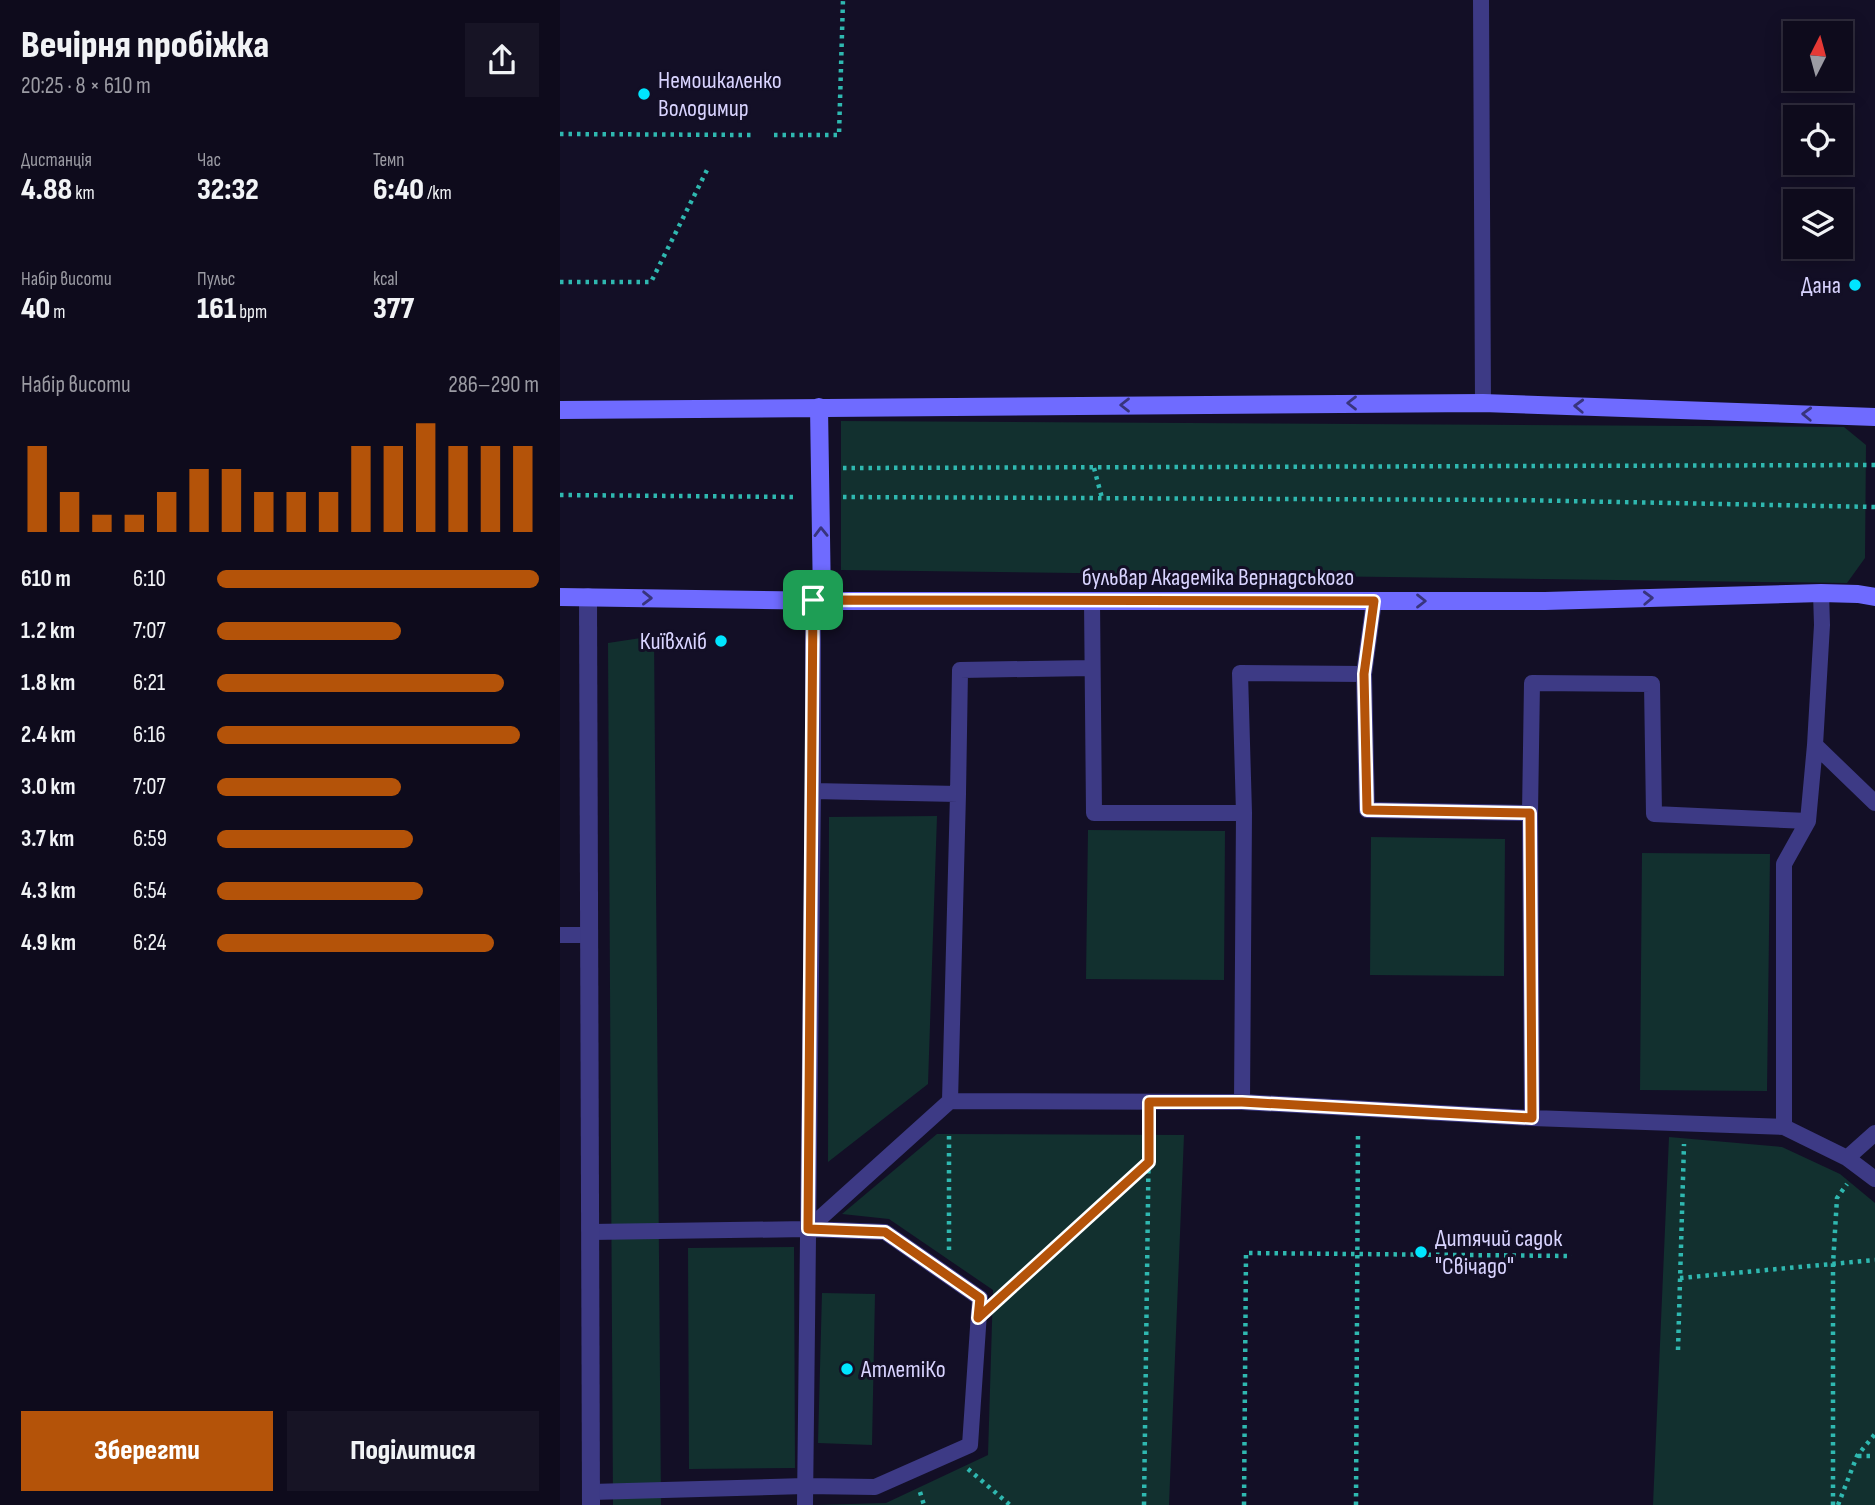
<!DOCTYPE html>
<html lang="uk">
<head>
<meta charset="utf-8">
<style>
  :root { --surface:#0e0b1c; --page:#171425; --text:#f1f3f6; --muted:#9b9ba3; --line:#2e2b3b; --accent:#b45309 }
  body { margin:0; font-family:"Sofia Sans Condensed",sans-serif; background:var(--page); color:var(--text); height:100vh; display:flex; flex-direction:column; font-size:26px; white-space:nowrap }
  * { box-sizing:border-box; margin:0 }
  p { font-size:23px; color:var(--muted) }
  .icon { flex:none; width:38px; height:38px; fill:none; stroke:currentColor; stroke-width:2; stroke-linecap:round; stroke-linejoin:round }
  .map { position:relative; flex:1; overflow:hidden }
  .sheet { display:flex; flex-direction:column; background:var(--surface); width:560px }
  .sheet>* { flex:none }
  .needle { width:46px; rotate:6deg }
  .controls { position:absolute; left:1223px; top:21px; display:grid; gap:14px }
  .controls a { display:grid; place-items:center; width:70px; height:70px; border-radius:0px; background:var(--surface); box-shadow:0 4px 18px #0003,0 0 0 2px var(--line); font-size:35px }
  .pin { position:absolute; display:grid; place-items:center; width:60px; height:60px; color:#fff; margin:-30px; border-radius:14px; box-shadow:0 4px 10px #0006 }
  .round { display:grid; place-items:center; flex:none; width:74px; height:74px; border-radius:0px; background:var(--page) }
  .summary { display:flex; align-items:center; justify-content:space-between; height:119px; padding:0 21px }
  h1 { font-size:38px; font-weight:800; line-height:52px }
  .stats { display:grid; grid-template-columns:repeat(3,1fr); gap:10px; height:119px; padding:7px 21px }
  .stats div { display:grid; align-content:center }
  .stats b { font-size:30px; font-weight:800 }
  .stats small { font-size:19px; font-weight:400 }
  .stats p { font-size:19px }
  .chart { height:196px; padding:14px 21px }
  .chart p { display:flex; justify-content:space-between }
  .chart svg { width:100%; height:126px; margin-top:7px; stroke:var(--accent); stroke-width:6 }
  .action { display:flex; gap:14px; margin-top:auto; padding:14px 21px }
  .action a { flex:1; height:80px; border-radius:0px; background:var(--accent); color:#fff; font-size:28px; font-weight:800; line-height:80px; text-align:center }
  .action a+a { background:var(--page); color:var(--text) }
  ul { padding:0 21px; list-style:none; font-size:23px }
  li { display:grid; grid-template-columns:112px 84px 1fr; align-items:center; height:52px }
  li i { height:18px; border-radius:9px; background:var(--accent) }
  main { display:flex; flex:1; min-height:0 }
  .map>svg:first-child { display:block }
</style>
</head>
<body>
<main>
<section class="sheet">
<div class="summary"><div><h1>Вечірня пробіжка</h1><p>20:25 · 8 × 610 m</p></div><a class="round"><svg class="icon" aria-label="share" viewBox="0 0 24 24"><path d="M12 15V3M7 8l5-5 5 5M5 13v7h14v-7"/></svg></a></div>
<div class="stats">
<div><p>Дистанція</p><b>4.88<small> km</small></b></div>
<div><p>Час</p><b>32:32</b></div>
<div><p>Темп</p><b>6:40<small> /km</small></b></div>
</div>
<div class="stats">
<div><p>Набір висоти</p><b>40<small> m</small></b></div>
<div><p>Пульс</p><b>161<small> bpm</small></b></div>
<div><p>kcal</p><b>377</b></div>
</div>
<div class="chart"><p><span>Набір висоти</span>286–290 m</p>
<svg viewBox="0 0 160 44" preserveAspectRatio="none"><path d="M5 44V14M15 44V30M25 44V38M35 44V38M45 44V30M55 44V22M65 44V22M75 44V30M85 44V30M95 44V30M105 44V14M115 44V14M125 44V6M135 44V14M145 44V14M155 44V14"/></svg>
</div>
<ul>
<li><b>610 m</b>6:10<i style="width:100%"></i></li>
<li><b>1.2 km</b>7:07<i style="width:57%"></i></li>
<li><b>1.8 km</b>6:21<i style="width:89%"></i></li>
<li><b>2.4 km</b>6:16<i style="width:94%"></i></li>
<li><b>3.0 km</b>7:07<i style="width:57%"></i></li>
<li><b>3.7 km</b>6:59<i style="width:61%"></i></li>
<li><b>4.3 km</b>6:54<i style="width:64%"></i></li>
<li><b>4.9 km</b>6:24<i style="width:86%"></i></li>
</ul>
<div class="action"><a>Зберегти</a><a>Поділитися</a></div>
</section>
<div class="map">
<svg width="1315" height="1505" viewBox="0 0 1315 1505">
  <rect width="100%" height="100%" fill="#130f26"/>
  <path fill="#12302f" d="M281,421L1284,427L1306,445L1305,558L1287,583L281,570Z
    M94,636L101,1505H53L48,643Z
    M377,816L368,1084L268,1162L269,817Z
    M528,830L665,831L664,980L526,979Z
    M811,837L945,839L944,976L810,975Z
    M1082,853L1210,854L1207,1091L1080,1090Z
    M377,1134L624,1135L609,1505H255L326,1503L428,1455L433,1290L329,1219L282,1214Z
    M1109,1137L1222,1147L1280,1174L1315,1203V1505H1093Z
    M234,1247L235,1468L129,1469L128,1248Z
    M262,1293L315,1294L312,1445L258,1443Z"/>
  <g fill="none" stroke-linecap="round" stroke-linejoin="round">
    <path stroke="#2fb8b0" stroke-width="4.5" stroke-dasharray="3.5 5" stroke-linecap="butt" d="M0,134L192,135
      M214,135H279L283,0
      M0,282H91L149,166
      M283,468L1315,465
      M534,468L542,498
      M0,495L238,497
      M283,497L956,500L1315,507
      M389,1250V1133
      M1120,1278L1315,1260
      M442,1296L588,1163
      M1118,1350L1124,1144
      M1298,1456H1315
      M408,1469L450,1505
      M360,1492L364,1505
      M584,1505L589,1124
      M684,1505L686,1253L1012,1256
      M796,1505L798,1131
      M1273,1505V1264L1277,1198L1287,1184
      M1278,1505L1297,1456L1315,1434"/>
    <path stroke="#3d3a85" stroke-width="16" d="M921,0L923,403
      M253,600V791L398,794L400,670L532,668
      M532,601L534,813H684L680,673L804,674L814,601
      M804,674L807,810L970,813L972,683L1092,684L1094,814L1248,821
      M1255,745L1315,803
      M970,813L972,1118
      M0,935H29
      M390,1101L682,1102L972,1118L1224,1127L1287,1158L1315,1179
      M682,1102L684,813
      M1224,1127V864L1248,821L1255,745L1262,625L1261,593
      M1287,1158L1315,1133
      M248,1229L390,1101L398,794
      M30,1232L248,1229L325,1232L420,1298L410,1445L315,1487L245,1486L31,1492
      M245,1505L253,791"/>
    <path stroke="#3d3a85" stroke-width="18" d="M28,597L31,1505"/>
    <path stroke="#6f6bff" stroke-width="18" d="M259,407L262,601
      M0,410L923,403L1315,417
      M0,597L278,601H985L1261,593L1298,594L1315,597"/>
  </g>
  <defs><path id="oneway-chevron" d="M-2-3.5L2.5 0L-2 3.5" fill="none" stroke-width="1.6" stroke-linecap="round" stroke-linejoin="round" transform="scale(1.75)"/></defs>
  <g stroke="#38347d">
    <use href="#oneway-chevron" transform="translate(792 403) rotate(180)"/>
    <use href="#oneway-chevron" transform="translate(565 405) rotate(180)"/>
    <use href="#oneway-chevron" transform="translate(1019 406) rotate(-178)"/>
    <use href="#oneway-chevron" transform="translate(1247 414) rotate(-178)"/>
    <use href="#oneway-chevron" transform="translate(261 532) rotate(-91)"/>
    <use href="#oneway-chevron" transform="translate(87 598) rotate(1)"/>
    <use href="#oneway-chevron" transform="translate(1088 598) rotate(-2)"/>
    <use href="#oneway-chevron" transform="translate(861 601)"/>
  </g>
  <g fill="none" stroke-linecap="round" stroke-linejoin="round">
    <g stroke="#fff" stroke-width="14">
      <path id="route" d="M253,600L814,601L804,674L807,810L970,813L972,1118L682,1102H589V1162L418,1318L420,1298L325,1232L248,1229Z"/>
    </g>
    <use href="#route" stroke="#b45309" stroke-width="9"/>
  </g>
  <g fill="#00e5ff" stroke="#130f26" stroke-width="2.5">
    <circle cx="84" cy="94" r="7"/>
    <circle cx="1295" cy="285" r="7"/>
    <circle cx="161" cy="641" r="7"/>
    <circle cx="861" cy="1252" r="7"/>
    <circle cx="287" cy="1369" r="7"/>
  </g>
  <g text-anchor="middle" stroke-width="6" stroke-linejoin="round" paint-order="stroke">
    <g font-size="24" fill="#d9d4ff" stroke="#130f26" text-anchor="start">
      <text x="98" y="88">Немошкаленко<tspan x="98" dy="28">Володимир</tspan></text>
      <text x="1281" y="293" text-anchor="end">Дана</text>
      <text x="147" y="649" text-anchor="end">Київхліб</text>
      <text x="875" y="1246">Дитячий садок<tspan x="875" dy="28">"Свічадо"</tspan></text>
      <text x="301" y="1377">АтлетіКо</text>
    </g>
    <g font-size="24" fill="#d9d4ff" stroke="#130f26">
      <text x="658" y="585">бульвар Академіка Вернадського</text>
    </g>
  </g>
</svg>
<div class="controls">
<a><svg class="needle" viewBox="-14 -14 28 28"><path d="M0-13l5 13h-10z" fill="#e53935"/><path d="M0 13l5-13h-10z" fill="#9b9ba3"/></svg></a>
<a><svg class="icon" aria-label="locate" viewBox="0 0 24 24"><circle cx="12" cy="12" r="6"/><path d="M12 2v4M12 18v4M2 12h4M18 12h4"/></svg></a>
<a><svg class="icon" aria-label="layers" viewBox="0 0 24 24"><path d="M12 4l9 5-9 5-9-5zM3 14l9 5 9-5"/></svg></a>
</div>
<div class="pin" style="left:253px;top:600px;background:#1e9e55"><svg class="icon" aria-label="arrive" viewBox="0 0 24 24"><path d="M6 21V4h12l-3 4 3 4H6"/></svg></div>
</div>
</main>
</body>
</html>
